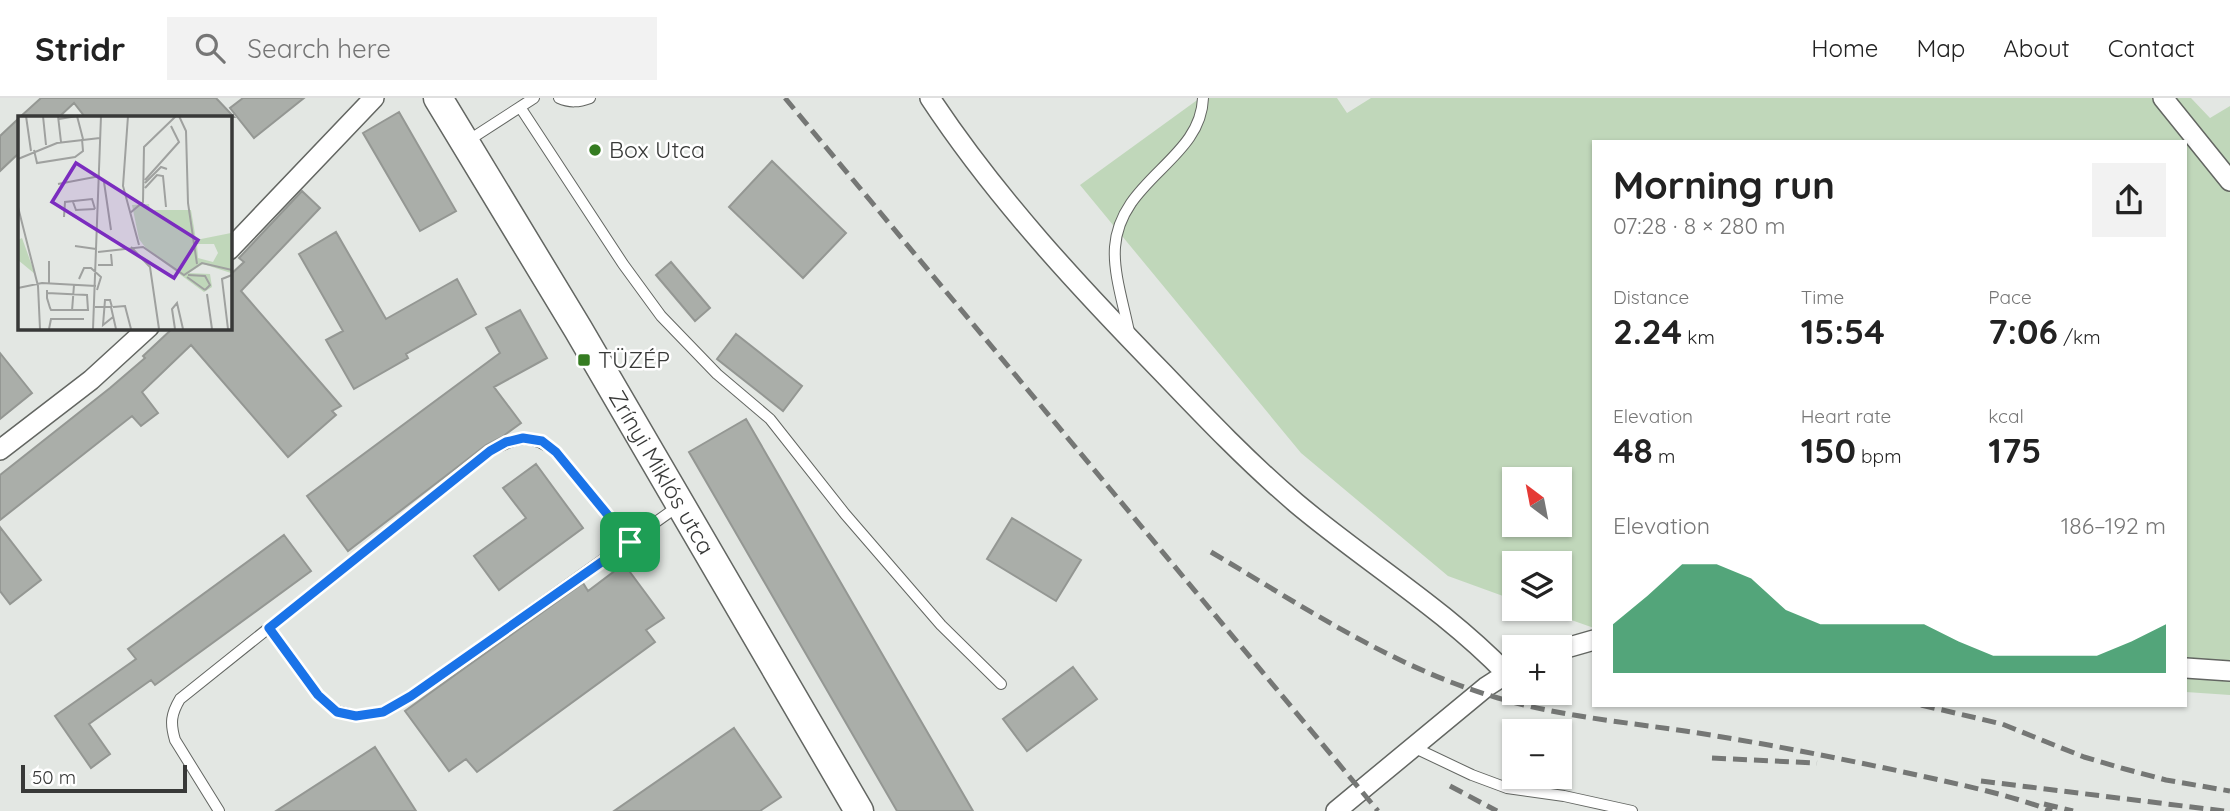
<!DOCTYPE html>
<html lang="en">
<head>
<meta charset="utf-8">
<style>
  :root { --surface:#fff; --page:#f2f2f2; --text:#222; --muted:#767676; --line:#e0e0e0; --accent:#0b8043 }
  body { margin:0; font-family:Quicksand,sans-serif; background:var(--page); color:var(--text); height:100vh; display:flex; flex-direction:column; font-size:26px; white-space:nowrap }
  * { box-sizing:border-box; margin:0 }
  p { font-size:23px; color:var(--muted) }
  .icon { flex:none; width:38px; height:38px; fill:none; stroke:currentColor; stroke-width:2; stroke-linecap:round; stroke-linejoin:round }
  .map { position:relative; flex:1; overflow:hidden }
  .drawer { position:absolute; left:1592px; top:42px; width:595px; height:567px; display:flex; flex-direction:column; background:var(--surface); border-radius:0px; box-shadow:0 2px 5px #0004 }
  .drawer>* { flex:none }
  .needle { width:46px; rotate:328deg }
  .tools { position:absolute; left:1502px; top:369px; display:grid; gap:14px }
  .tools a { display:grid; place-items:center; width:70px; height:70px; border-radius:0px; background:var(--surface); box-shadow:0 2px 5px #0004; font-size:35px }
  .scale { position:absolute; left:21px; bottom:18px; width:166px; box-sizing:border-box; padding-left:7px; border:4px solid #383938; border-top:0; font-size:19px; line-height:24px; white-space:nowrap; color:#383938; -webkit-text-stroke:5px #fff; paint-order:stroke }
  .pin { position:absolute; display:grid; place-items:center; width:60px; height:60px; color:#fff; margin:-30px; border-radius:14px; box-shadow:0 4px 10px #0006 }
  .round { display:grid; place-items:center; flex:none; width:74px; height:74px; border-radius:0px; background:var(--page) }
  .overview { display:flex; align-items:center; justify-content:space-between; height:119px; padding:0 21px }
  h1 { font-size:38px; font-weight:700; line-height:52px }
  .figures { display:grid; grid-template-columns:repeat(3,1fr); gap:10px; height:119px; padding:7px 21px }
  .figures div { display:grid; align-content:center }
  .figures b { font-size:35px; font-weight:700 }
  .figures small { font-size:19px; font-weight:400 }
  .figures p { font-size:19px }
  .chart { height:196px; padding:14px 21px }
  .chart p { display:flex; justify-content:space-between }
  .chart svg { width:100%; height:126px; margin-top:7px; fill:var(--accent); opacity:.7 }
  header { display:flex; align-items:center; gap:42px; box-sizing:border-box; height:98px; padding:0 35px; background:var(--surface); border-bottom:2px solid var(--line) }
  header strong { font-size:33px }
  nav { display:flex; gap:38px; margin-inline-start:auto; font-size:24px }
  .search { width:490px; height:63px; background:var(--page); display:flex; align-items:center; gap:18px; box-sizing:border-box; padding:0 24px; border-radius:0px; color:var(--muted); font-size:26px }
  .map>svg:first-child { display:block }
</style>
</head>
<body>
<header>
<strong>Stridr</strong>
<div class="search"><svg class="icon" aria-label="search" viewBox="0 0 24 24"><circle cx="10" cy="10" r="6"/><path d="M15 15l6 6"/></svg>Search here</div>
<nav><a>Home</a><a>Map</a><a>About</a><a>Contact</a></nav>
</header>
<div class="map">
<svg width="2230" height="713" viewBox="0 0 2230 713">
  <rect width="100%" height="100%" fill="#e3e7e3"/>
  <path fill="#c0d7ba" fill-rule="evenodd" d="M1200,0H1337L1347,15L1371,0H2191L2210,20L2230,8V597L2186,594V44H1594V530L1540,511H1559V466H1514V502L1448,478L1301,355L1080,87ZM1514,382H1559V427H1514Z"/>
  <path fill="#aaaea9" stroke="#949793" stroke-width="2" d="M41,0H216L234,19H85L74,5L59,19H20Z
    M243,0H304L254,40L230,10Z
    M399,14L456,113L420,133L363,35Z
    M19,20V55L0,73V38Z
    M772,63L846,135L803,180L729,109Z
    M302,93L320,110L241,193L341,308L332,313L336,317L288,359L191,247L142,294L158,315L141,328L132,318L0,422V377L110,290L145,260L143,258L174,229H229V178L244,164L239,160Z
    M336,134L386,221L457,181L476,216L406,256L408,260L354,291L326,242L343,233L299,156Z
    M671,164L710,210L695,223L656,177Z
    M520,212L547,260L494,289L521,325L502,339L486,347L348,453L307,398L500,255L486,230Z
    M736,236L802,288L783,313L717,261Z
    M0,255L32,295L0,321Z
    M746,321L973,713H897L689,354Z
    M536,366L583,430L499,492L474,458L526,420L503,390Z
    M1012,420L1081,462L1056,503L987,461Z
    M0,429L41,482L10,506L0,493Z
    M284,437L311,473L155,587L151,582L89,626L110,656L91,670L55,618L136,561L128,551Z
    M624,466L664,520L646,532L655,544L477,674L466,661L449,673L405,613L583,485L588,493Z
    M1073,569L1097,601L1027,653L1003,621Z
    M734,630L781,699L760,713H614Z
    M375,649L416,713H276Z"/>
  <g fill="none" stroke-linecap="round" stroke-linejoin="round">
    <g stroke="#636662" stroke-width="12">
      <path id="service" d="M559,0C570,5 579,4 590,0
        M520,9L623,166L661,218L717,276L770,321L845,416L941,527L1001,586
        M466,44L534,0
        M1129,234C1124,208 1113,175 1115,149C1120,81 1201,62 1203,0
        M269,530L318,597L337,613L356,618L383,614L411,598L677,409
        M1413,649L1472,677L1507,690L1564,698L1632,713
        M219,713L175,642C170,625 171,616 180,601L490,353C517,339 530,335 556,354L630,444"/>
    </g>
    <g stroke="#636662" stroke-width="22">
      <path id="minor" d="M930,0C996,100 1080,190 1163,275C1206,320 1249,365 1296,405C1365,463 1443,510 1506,575
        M2163,0L2230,83
        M229,152L374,0
        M0,352L91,282L149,229
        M1559,552L1594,542
        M2186,570L2230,573
        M1336,713L1486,589L1514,571"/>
    </g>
    <g stroke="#636662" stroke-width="31">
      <g id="secondary">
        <path id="s1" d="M438,0L578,231L859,713"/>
      </g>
    </g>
    <use href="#service" stroke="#fff" stroke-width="10"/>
    <use href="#minor" stroke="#fff" stroke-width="19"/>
    <use href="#secondary" stroke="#fff" stroke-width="28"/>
    <path stroke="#757775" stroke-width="5" stroke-dasharray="14 7" stroke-linecap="butt" d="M785,0L1378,713
      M1211,454C1304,509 1394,570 1498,600C1559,618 1623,624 1685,633C1757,644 1828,658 1899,673C1951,685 2002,694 2052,713
      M1921,607L2002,626L2084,659L2125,671L2166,682L2230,693
      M1712,660L1817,665
      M1981,683L2224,713
      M1450,688L1497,713
      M2044,706L2073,713"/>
  </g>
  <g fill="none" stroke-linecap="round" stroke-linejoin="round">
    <g stroke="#fff" stroke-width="14">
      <path id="route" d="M523,340L542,343L556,354L630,444L411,598L383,614L356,618L337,614L318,597L269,530L490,353L506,344Z"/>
    </g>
    <use href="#route" stroke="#1a73e8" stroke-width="9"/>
  </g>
  <g fill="#357c21" stroke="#fff" stroke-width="2.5">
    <circle cx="595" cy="52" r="7"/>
    <rect x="577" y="255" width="14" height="14" rx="3.5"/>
  </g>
  <g text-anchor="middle" stroke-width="5" stroke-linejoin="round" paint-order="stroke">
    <g font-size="23" fill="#383938" stroke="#fff" text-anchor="start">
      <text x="609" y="60">Box Utca</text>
      <text x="598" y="270">TÜZÉP</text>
    </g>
    <g font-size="23" fill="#383938" stroke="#fff">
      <text dy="8" stroke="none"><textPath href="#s1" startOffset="436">Zrínyi Miklós utca</textPath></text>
    </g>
  </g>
  <g transform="translate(18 18)">
    <rect width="214" height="214" fill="#e3e7e3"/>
    <path d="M131,88L132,94H173L178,124L213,117V157L185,148L171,157L192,158L194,171L186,176L130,135L121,123L114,89ZM179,128H196L200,137L195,146L180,142ZM4,122L17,158L0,144V124Z" fill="#c0d7ba" fill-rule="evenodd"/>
    <path fill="none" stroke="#9fa19f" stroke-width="2" d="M8,0L13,35M25,0L28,29M40,0L43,26M110,0L105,70L121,129M161,0L168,15L170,87L179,148M41,3L59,0L65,23M16,34L19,47L57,41L65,35L64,23M0,43L39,27L82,22M127,64L161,26L153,10M86,66L93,114M127,67L143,51L149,53M40,68L82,60M127,72L139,59L145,60L148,91M55,86L58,94L77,93M0,91L20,170L22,213M112,97L125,86L126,31L158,0M46,101L47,86L74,83L77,93M57,130L78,133M113,131L132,151L141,213M80,136L125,131L166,159L184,147L214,154M31,145V167M80,149H94L93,138M170,159L187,160L192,169L187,174M169,161L187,174M61,163L66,152H73L83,161L79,174M0,172L24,167L78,170M29,174V182L32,192L33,194H70L69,179L29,177M189,178L194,213M77,191H93L98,213M94,191L92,184H87L85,209L95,201M95,191L107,190L113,213M54,195L56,169M31,213L33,203H66M75,213L83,0M157,213L154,193L159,187L165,213M210,213L204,163L214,159"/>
    <path fill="#7b2cbf" fill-opacity="0.15" stroke="#7b2cbf" stroke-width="3.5" d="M58,47L180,124L156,162L34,86Z"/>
    <rect width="214" height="214" fill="none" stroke="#383938" stroke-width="3.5"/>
  </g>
</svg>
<div class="tools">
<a><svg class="needle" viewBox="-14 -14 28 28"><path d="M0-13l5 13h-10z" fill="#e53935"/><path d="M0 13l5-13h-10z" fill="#767676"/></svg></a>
<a><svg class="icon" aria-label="layers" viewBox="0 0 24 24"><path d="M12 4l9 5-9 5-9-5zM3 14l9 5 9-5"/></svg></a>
<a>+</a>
<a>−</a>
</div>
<div class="scale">50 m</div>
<div class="pin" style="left:630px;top:444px;background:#1e9e55"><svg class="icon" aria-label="arrive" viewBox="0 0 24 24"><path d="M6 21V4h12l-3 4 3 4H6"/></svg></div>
<section class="drawer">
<div class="overview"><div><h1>Morning run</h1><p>07:28 · 8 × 280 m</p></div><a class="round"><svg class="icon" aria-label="share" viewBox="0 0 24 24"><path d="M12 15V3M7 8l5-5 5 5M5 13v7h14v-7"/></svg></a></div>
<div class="figures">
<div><p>Distance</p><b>2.24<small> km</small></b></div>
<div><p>Time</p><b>15:54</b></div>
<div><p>Pace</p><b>7:06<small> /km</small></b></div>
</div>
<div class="figures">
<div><p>Elevation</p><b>48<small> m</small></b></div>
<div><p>Heart rate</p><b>150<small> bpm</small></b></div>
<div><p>kcal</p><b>175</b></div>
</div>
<div class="chart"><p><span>Elevation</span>186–192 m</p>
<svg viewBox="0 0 160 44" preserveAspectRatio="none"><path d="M0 44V27L10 17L20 6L30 6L40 11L50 22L60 27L70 27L80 27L90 27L100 33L110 38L120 38L130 38L140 38L150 33L160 27V44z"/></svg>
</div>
</section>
</div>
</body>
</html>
